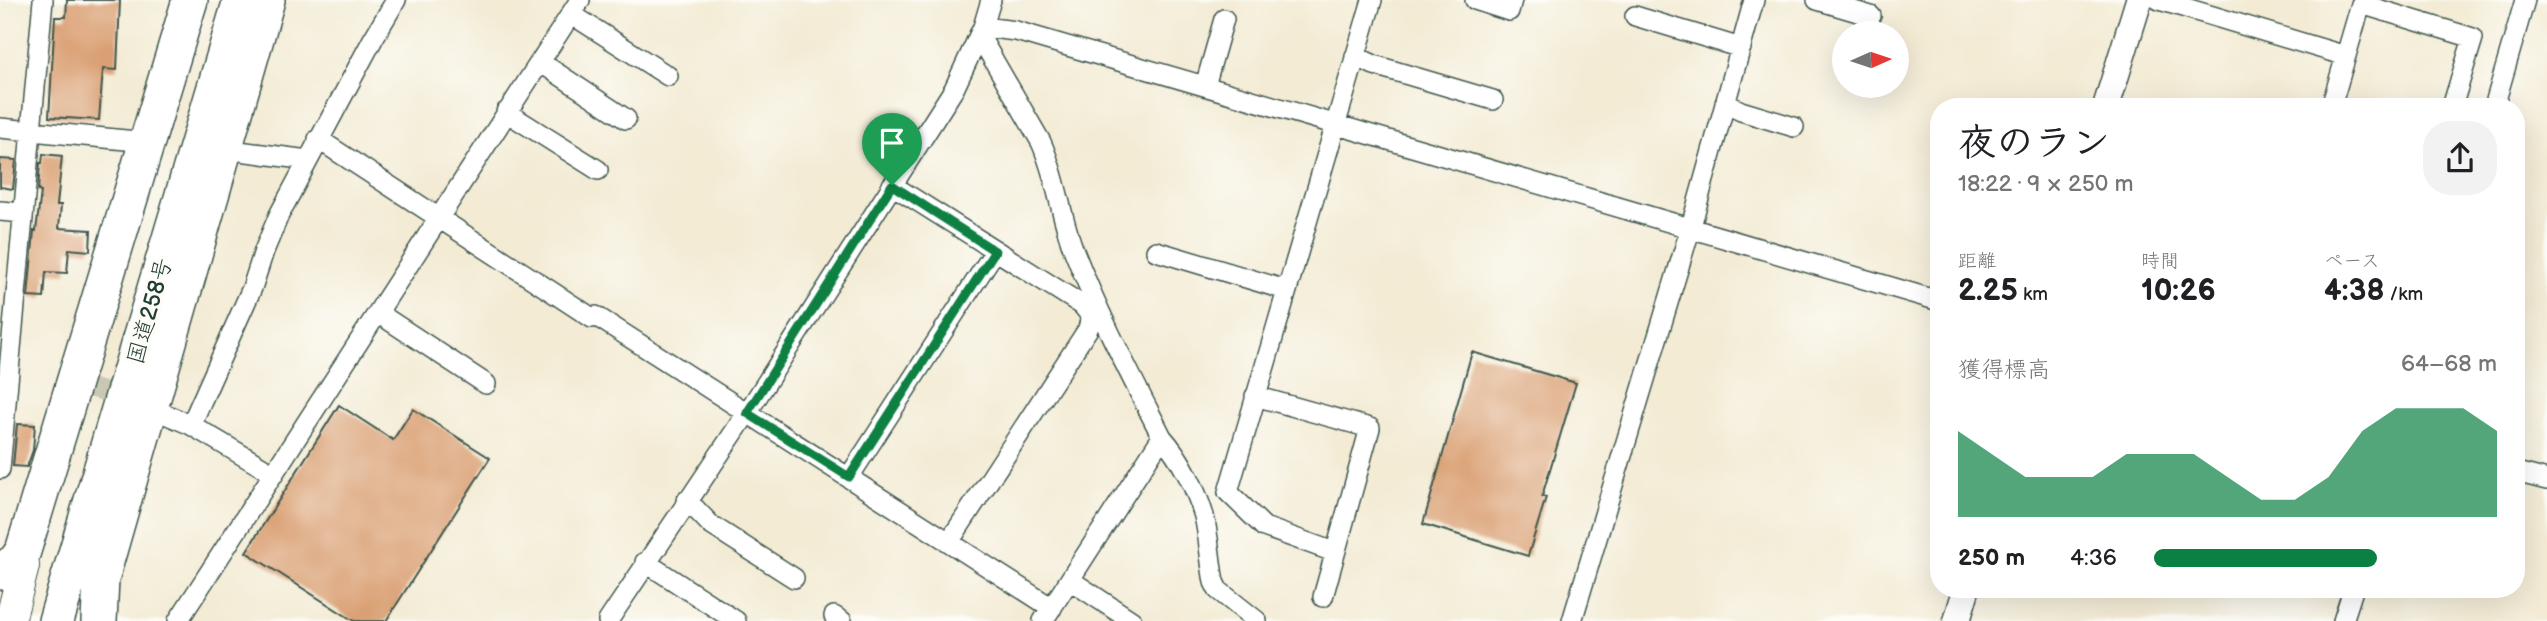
<!DOCTYPE html>
<html lang="ja">
<head>
<meta charset="utf-8">
<style>
  :root { --surface:#fff; --page:#f2f2f2; --text:#202124; --muted:#757577; --accent:#0b8043 }
  body { margin:0; font-family:"Balsamiq Sans","Klee One",sans-serif; background:var(--page); color:var(--text); height:100vh; display:flex; flex-direction:column; font-size:26px; white-space:nowrap }
  * { box-sizing:border-box; margin:0 }
  p { font-size:23px; color:var(--muted) }
  .icon { flex:none; width:38px; height:38px; fill:none; stroke:currentColor; stroke-width:2; stroke-linecap:round; stroke-linejoin:round }
  .map { position:relative; flex:1; overflow:hidden }
  .details { position:absolute; left:1930px; top:98px; width:595px; height:500px; display:flex; flex-direction:column; background:var(--surface); border-radius:28px; box-shadow:0 7px 28px #0002 }
  .details>* { flex:none }
  .needle { width:46px; rotate:87deg }
  .buttons { position:absolute; left:1832px; top:21px; display:grid; gap:14px }
  .buttons a { display:grid; place-items:center; width:77px; height:77px; border-radius:50%; background:var(--surface); box-shadow:0 7px 28px #0002; font-size:35px }
  .pin { position:absolute; display:grid; place-items:center; width:60px; height:60px; color:#fff; margin:-72px -30px; border-radius:50% 50% 50% 0; rotate:-45deg; box-shadow:0 0 7px #0007 }
  .pin .icon { rotate:45deg }
  .round { display:grid; place-items:center; flex:none; width:74px; height:74px; border-radius:28px; background:var(--page) }
  .overview { display:flex; align-items:center; justify-content:space-between; height:119px; padding:0 28px }
  h1 { font-size:38px; font-weight:700; line-height:52px }
  .figures { display:grid; grid-template-columns:repeat(3,1fr); gap:10px; height:119px; padding:7px 28px }
  .figures div { display:grid; align-content:center }
  .figures b { font-size:30px; font-weight:700 }
  .figures small { font-size:19px; font-weight:400 }
  .figures p { font-size:19px }
  .chart { height:196px; padding:14px 28px }
  .chart p { display:flex; justify-content:space-between }
  .chart svg { width:100%; height:126px; margin-top:7px; fill:var(--accent); opacity:.7 }
  ul { padding:0 28px; list-style:none; font-size:23px }
  li { display:grid; grid-template-columns:112px 84px 1fr; align-items:center; height:52px }
  li i { height:18px; border-radius:9px; background:var(--accent) }
  .map>svg:first-child { display:block }
</style>
</head>
<body>
<div class="map">
<svg width="2547" height="621" viewBox="0 0 2547 621">
  <rect width="100%" height="100%" fill="#fdfcf7"/>
  <filter id="ink" filterUnits="userSpaceOnUse"><feTurbulence type="fractalNoise" baseFrequency=".0143" numOctaves="2"/><feDisplacementMap in="SourceGraphic" scale="14" xChannelSelector="R" yChannelSelector="G"/><feConvolveMatrix kernelMatrix="1 2 1 2 8 2 1 2 1" color-interpolation-filters="sRGB"/></filter>
  <filter id="wash" filterUnits="userSpaceOnUse"><feTurbulence type="fractalNoise" baseFrequency=".00686" numOctaves="4" result="noise"/><feDisplacementMap in="SourceGraphic" scale="28" xChannelSelector="R" yChannelSelector="G"/><feGaussianBlur stdDeviation="1.57" result="paint"/><feColorMatrix in="noise" values="0 0 0 0 0 0 0 0 0 0 0 0 0 0 0 0 0 1.4 0 .05"/><feComposite in="paint" operator="in"/></filter>
  <g filter="url(#wash)">
    <rect width="100%" height="100%" fill="#f3ebd4"/>
    <g id="blocks">
      <path fill="#d99d70" d="M67,0H120L117,70L103,69L99,120L49,117L55,17H66Z
        M43,154L62,156L57,205H61L59,228L91,230L90,251L69,249L67,273L46,272L44,298L28,297L34,231H36L41,192L38,191L40,163H42Z
        M0,159L16,160L13,189L0,187Z
        M1472,352L1576,383L1542,496L1546,497L1528,556L1423,524Z
        M339,405L393,440L413,409L490,458L386,621H354L246,552Z
        M17,424L35,425L33,450L27,467L13,466Z"/>
    </g>
  </g>
  <g filter="url(#ink)">
    <use href="#blocks" fill-opacity="0" stroke="#3f574c" stroke-width="2"/>
    <g fill="none" stroke-linecap="round" stroke-linejoin="round">
      <path stroke="#c9c8b4" stroke-width="19" stroke-dasharray="19 10" stroke-linecap="butt" d="M92,388L131,400"/>
      <g stroke="#3f574c" stroke-width="22">
        <path id="street" d="M1475,0L1509,11L1512,0
          M1817,0L1871,16
          M2159,0L2346,56
          M571,14L668,76
          M1635,16L1741,48
          M983,27L1016,31L1939,301
          M979,35L1041,142C1057,177 1060,215 1074,251C1099,315 1131,376 1162,437C1181,458 1196,489 1204,516C1209,537 1210,561 1214,582L1218,590L1257,621
          M1355,56L1374,65L1493,100
          M540,62L626,119
          M1205,86L1224,19
          M1725,103L1741,111L1794,127
          M2331,107L2361,4L2473,38L2452,107
          M2494,107L2525,0
          M506,112L598,170
          M0,128L147,142
          M318,139L592,318L596,316L1052,608
          M224,149L308,160
          M892,185L1082,305L1091,316
          M0,211L23,213
          M1156,251L1286,290
          M378,313L486,384
          M1255,396L1370,428L1323,597
          M142,404L191,425L274,474
          M191,425L252,288L264,251L279,215L373,39L396,0
          M0,469L43,0
          M2516,472L2547,480
          M849,477L995,251
          M687,500L711,525L794,578
          M949,542L1088,329L1091,316L1099,312
          M1334,552L1264,527L1228,492L1372,0
          M645,562L736,621
          M1070,580L1132,621
          M834,616L842,621
          M178,621L580,0
          M608,621L747,413L954,89L983,27L991,0
          M1043,621L1162,437
          M1572,621L1690,230L1754,0
          M2343,621L2353,590"/>
      </g>
      <g stroke="#3f574c" stroke-width="29">
        <path id="secondary" d="M2106,107L2139,0
          M1957,621L1966,590"/>
      </g>
      <g stroke="#3f574c" stroke-width="32">
        <path id="primary" d="M10,621L24,566L23,551"/>
      </g>
      <g stroke="#3f574c" stroke-width="38">
        <path id="highway" d="M0,572L16,561L23,551L190,0
          M56,621L241,0
          M99,621L101,579L267,0"/>
      </g>
      <use href="#street" stroke="#fff" stroke-width="19"/>
      <use href="#secondary" stroke="#fff" stroke-width="26"/>
      <use href="#primary" stroke="#fff" stroke-width="30"/>
      <use href="#highway" stroke="#fff" stroke-width="35"/>
    </g>
  </g>
  <g fill="none" stroke-linecap="round" stroke-linejoin="round" filter="url(#ink)">
    <g stroke="#fff" stroke-width="14">
      <path id="route" d="M892,185L995,251L849,477L747,413Z"/>
    </g>
    <use href="#route" stroke="#0b8043" stroke-width="9"/>
  </g>
  <g text-anchor="middle" stroke-width="7" stroke-linejoin="round" paint-order="stroke">
    <g font-size="23" fill="#1f3d34" stroke="#fdfcf7">
      <text transform="translate(149 311) rotate(-74)" y="8">国道258号</text>
    </g>
  </g>
</svg>
<div class="buttons">
<a><svg class="needle" viewBox="-14 -14 28 28"><path d="M0-13l5 13h-10z" fill="#e53935"/><path d="M0 13l5-13h-10z" fill="#757577"/></svg></a>
</div>
<div class="pin" style="left:892px;top:185px;background:#1e9e55"><svg class="icon" aria-label="arrive" viewBox="0 0 24 24"><path d="M6 21V4h12l-3 4 3 4H6"/></svg></div>
<section class="details">
<div class="overview"><div><h1>夜のラン</h1><p>18:22 · 9 × 250 m</p></div><a class="round"><svg class="icon" aria-label="share" viewBox="0 0 24 24"><path d="M12 15V3M7 8l5-5 5 5M5 13v7h14v-7"/></svg></a></div>
<div class="figures">
<div><p>距離</p><b>2.25<small> km</small></b></div>
<div><p>時間</p><b>10:26</b></div>
<div><p>ペース</p><b>4:38<small> /km</small></b></div>
</div>
<div class="chart"><p><span>獲得標高</span>64–68 m</p>
<svg viewBox="0 0 160 44" preserveAspectRatio="none"><path d="M0 44V14L10 22L20 30L30 30L40 30L50 22L60 22L70 22L80 30L90 38L100 38L110 30L120 14L130 6L140 6L150 6L160 14V44z"/></svg>
</div>
<ul>
<li><b>250 m</b>4:36<i style="width:65%"></i></li>
</ul>
</section>
</div>
</body>
</html>
